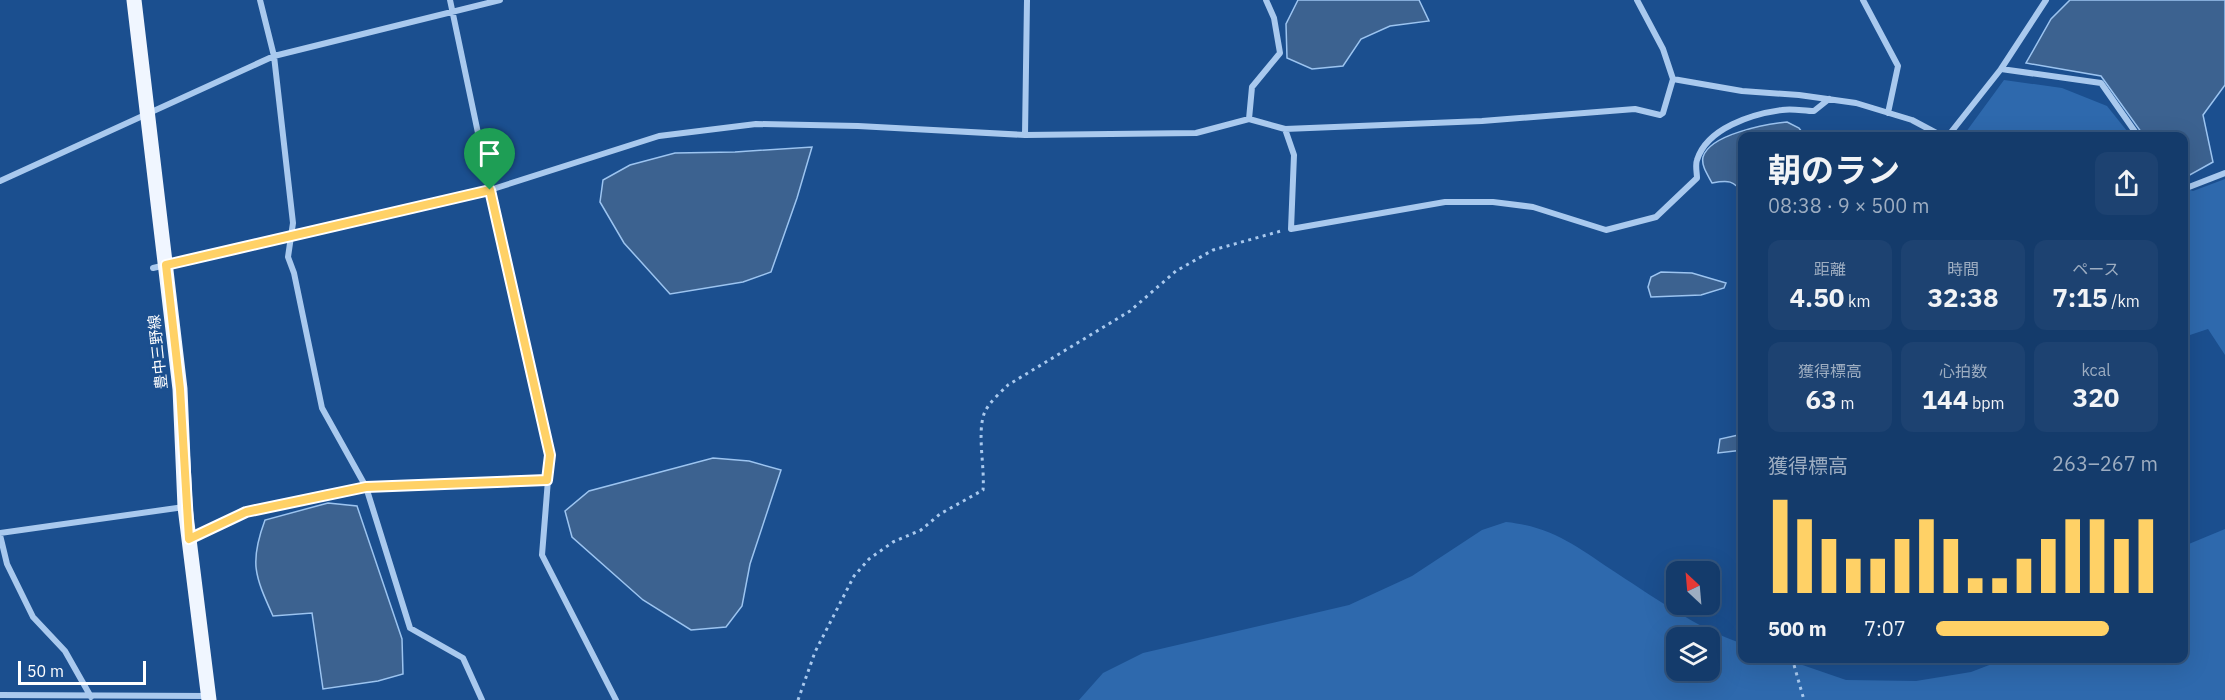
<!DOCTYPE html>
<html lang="ja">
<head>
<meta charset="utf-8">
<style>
  :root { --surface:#143b6b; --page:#1d4271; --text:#f1f3f6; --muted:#9dadc1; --line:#33557e; --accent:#ffd166 }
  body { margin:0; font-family:"IBM Plex Sans","Noto Sans JP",sans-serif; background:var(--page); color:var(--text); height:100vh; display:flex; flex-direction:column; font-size:22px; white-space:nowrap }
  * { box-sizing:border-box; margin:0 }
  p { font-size:20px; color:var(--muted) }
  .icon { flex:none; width:33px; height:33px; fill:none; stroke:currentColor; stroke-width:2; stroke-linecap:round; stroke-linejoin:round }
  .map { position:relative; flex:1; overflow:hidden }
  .drawer { position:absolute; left:1738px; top:132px; width:450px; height:531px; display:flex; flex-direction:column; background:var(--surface); border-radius:12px; box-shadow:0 6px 24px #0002,0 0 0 2px var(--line) }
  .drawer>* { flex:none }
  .needle { width:39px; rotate:334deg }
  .tools { position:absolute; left:1666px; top:561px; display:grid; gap:12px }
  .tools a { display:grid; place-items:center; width:54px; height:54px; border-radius:12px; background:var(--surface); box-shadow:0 6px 24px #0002,0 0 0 2px var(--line); font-size:30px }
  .scale { position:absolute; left:18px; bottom:15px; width:128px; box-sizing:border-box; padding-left:6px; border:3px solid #fff; border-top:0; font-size:16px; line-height:21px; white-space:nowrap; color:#fff; -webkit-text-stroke:4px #1b4f8f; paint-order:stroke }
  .pin { position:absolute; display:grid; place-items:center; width:51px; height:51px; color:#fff; margin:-62px -26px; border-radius:50% 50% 50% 0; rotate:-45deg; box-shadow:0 0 6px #0007 }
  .pin .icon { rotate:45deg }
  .round { display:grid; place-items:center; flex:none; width:63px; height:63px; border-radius:12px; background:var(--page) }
  .head { display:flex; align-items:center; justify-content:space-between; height:102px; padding:0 30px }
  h1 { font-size:33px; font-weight:700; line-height:45px }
  .figures { display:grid; grid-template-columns:repeat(3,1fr); gap:9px; height:102px; padding:6px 30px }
  .figures div { display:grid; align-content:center; border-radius:12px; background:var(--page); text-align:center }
  .figures b { font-size:26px; font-weight:700 }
  .figures small { font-size:16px; font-weight:400 }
  .figures p { font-size:16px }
  .chart { height:168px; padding:12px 30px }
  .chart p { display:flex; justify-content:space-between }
  .chart svg { width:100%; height:108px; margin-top:6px; stroke:var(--accent); stroke-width:6 }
  ul { padding:0 30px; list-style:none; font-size:20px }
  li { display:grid; grid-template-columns:96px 72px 1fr; align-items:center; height:45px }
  li i { height:15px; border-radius:8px; background:var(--accent) }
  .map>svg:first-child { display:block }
</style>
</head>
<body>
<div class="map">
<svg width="2225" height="700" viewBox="0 0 2225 700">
  <rect width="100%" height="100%" fill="#1b4f8f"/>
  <path fill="#2e69ad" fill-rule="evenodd" d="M2004,80L2062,88L2107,106L2131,136H1963Z
    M2225,179V355L2208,329L2184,337V188L2193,191Z
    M1506,522C1554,527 1578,548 1618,574C1658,600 1697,628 1743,644V658L1785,659L1846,680L1916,681L1971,672L2005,659L2184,658V546L2225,529V700H1079L1103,673L1143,653L1349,605L1412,576L1482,530ZM1677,638H1710V670H1677Z"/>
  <path fill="#3c6290" stroke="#9cc4f0" stroke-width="1.5" d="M1298,0H1419L1429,21L1390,26L1361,39L1343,66L1312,69L1287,58L1286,24Z
    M2070,0H2225V85L2203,115L2213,162L2188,176L2184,174V136H2144L2101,76L2026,63L2051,19Z
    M1787,122L1799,128L1805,136H1743V194C1734,180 1728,180 1712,183C1708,175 1701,166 1703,157C1710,134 1767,124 1787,122Z
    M812,147L797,198L771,272L743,282L670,294L624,243L600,202L603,180L630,165L675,153L735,152Z
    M1661,272L1692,273L1726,283L1724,288L1701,295L1651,297L1648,287L1651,277Z
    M1743,434V450L1718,453L1720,439Z
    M713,458L749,461L781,470L750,564L742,606L726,627L691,630L643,600L572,537L565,511L589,491Z
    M328,503L357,506L402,639L403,674L378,681L323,689L312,613L273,616C255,576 249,563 265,520Z"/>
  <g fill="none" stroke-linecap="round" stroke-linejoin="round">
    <path stroke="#a9c9ee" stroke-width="3" stroke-dasharray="3 4.5" stroke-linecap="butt" d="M1792,658L1804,700
      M798,700L815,652L854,576L869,559L893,542L921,530L940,514L983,490C985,467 977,435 984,414C988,403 1000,393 1008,385L1130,311L1176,271L1213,250L1281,231"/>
    <path stroke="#a9c9ee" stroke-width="6" d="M260,0L274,56L293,223L288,257L294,273L322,408L366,487L410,628L463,658L482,700
      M450,0L494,209L501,230L550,455L542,555L616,700
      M1863,0L1898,66L1888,113
      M2001,69L2046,0
      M1673,79L1742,91L1799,95L1856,103L1912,120L1942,136
      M1249,119L1252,87L1280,53L1274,18L1266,0
      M1285,129L1294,155L1291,229L1445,202H1493L1533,207L1606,230L1656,217L1697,178C1697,173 1695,165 1697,160C1707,128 1752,114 1782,110C1792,108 1804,111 1814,111L1829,99
      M1025,135L1027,0
      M1948,136L2001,69L2101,83L2138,136
      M0,181L274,56L500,0
      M2184,184L2189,187L2225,173
      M153,268L493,189L659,136L756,124L858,126L1025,135L1196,133L1249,119L1285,129L1482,121L1635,109L1660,115L1663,113L1673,79L1663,49L1637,0
      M0,533L184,507
      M0,535L7,564L33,617L65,651L91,697
      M191,538L246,512L366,487L547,480
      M0,695L208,696"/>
    <path stroke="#f0f6ff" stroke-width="15" d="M134,0L180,389L185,507L209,700"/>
  </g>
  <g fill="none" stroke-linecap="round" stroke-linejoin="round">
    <g stroke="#fff" stroke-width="12">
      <path id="route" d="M490,190L550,455L547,480L366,487L246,512L189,539L180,389L166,265Z"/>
    </g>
    <use href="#route" stroke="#ffd166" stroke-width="8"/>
  </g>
  <g text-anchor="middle" stroke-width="5" stroke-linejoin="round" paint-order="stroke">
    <g font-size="15" fill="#fff" stroke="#1b4f8f">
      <text transform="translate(158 352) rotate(-96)" y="5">豊中三野線</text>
    </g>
  </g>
</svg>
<div class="tools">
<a><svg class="needle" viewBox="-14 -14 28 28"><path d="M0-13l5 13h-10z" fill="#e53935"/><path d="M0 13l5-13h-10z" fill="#9dadc1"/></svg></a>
<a><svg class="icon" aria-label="layers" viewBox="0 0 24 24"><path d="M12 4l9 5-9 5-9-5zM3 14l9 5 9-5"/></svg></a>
</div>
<div class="scale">50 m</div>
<div class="pin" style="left:490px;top:190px;background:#1e9e55"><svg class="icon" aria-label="arrive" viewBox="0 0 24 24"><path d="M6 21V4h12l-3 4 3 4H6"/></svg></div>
<section class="drawer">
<div class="head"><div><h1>朝のラン</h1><p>08:38 · 9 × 500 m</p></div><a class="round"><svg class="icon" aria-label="share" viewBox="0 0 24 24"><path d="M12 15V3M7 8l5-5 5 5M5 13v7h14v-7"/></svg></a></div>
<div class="figures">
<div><p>距離</p><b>4.50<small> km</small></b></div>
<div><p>時間</p><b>32:38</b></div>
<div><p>ペース</p><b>7:15<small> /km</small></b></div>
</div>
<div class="figures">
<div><p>獲得標高</p><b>63<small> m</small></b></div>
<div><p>心拍数</p><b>144<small> bpm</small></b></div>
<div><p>kcal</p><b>320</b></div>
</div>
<div class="chart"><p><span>獲得標高</span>263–267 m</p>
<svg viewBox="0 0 160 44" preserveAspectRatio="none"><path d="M5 44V6M15 44V14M25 44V22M35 44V30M45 44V30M55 44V22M65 44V14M75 44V22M85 44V38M95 44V38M105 44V30M115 44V22M125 44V14M135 44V14M145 44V22M155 44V14"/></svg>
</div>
<ul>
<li><b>500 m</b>7:07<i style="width:78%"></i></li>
</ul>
</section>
</div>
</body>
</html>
